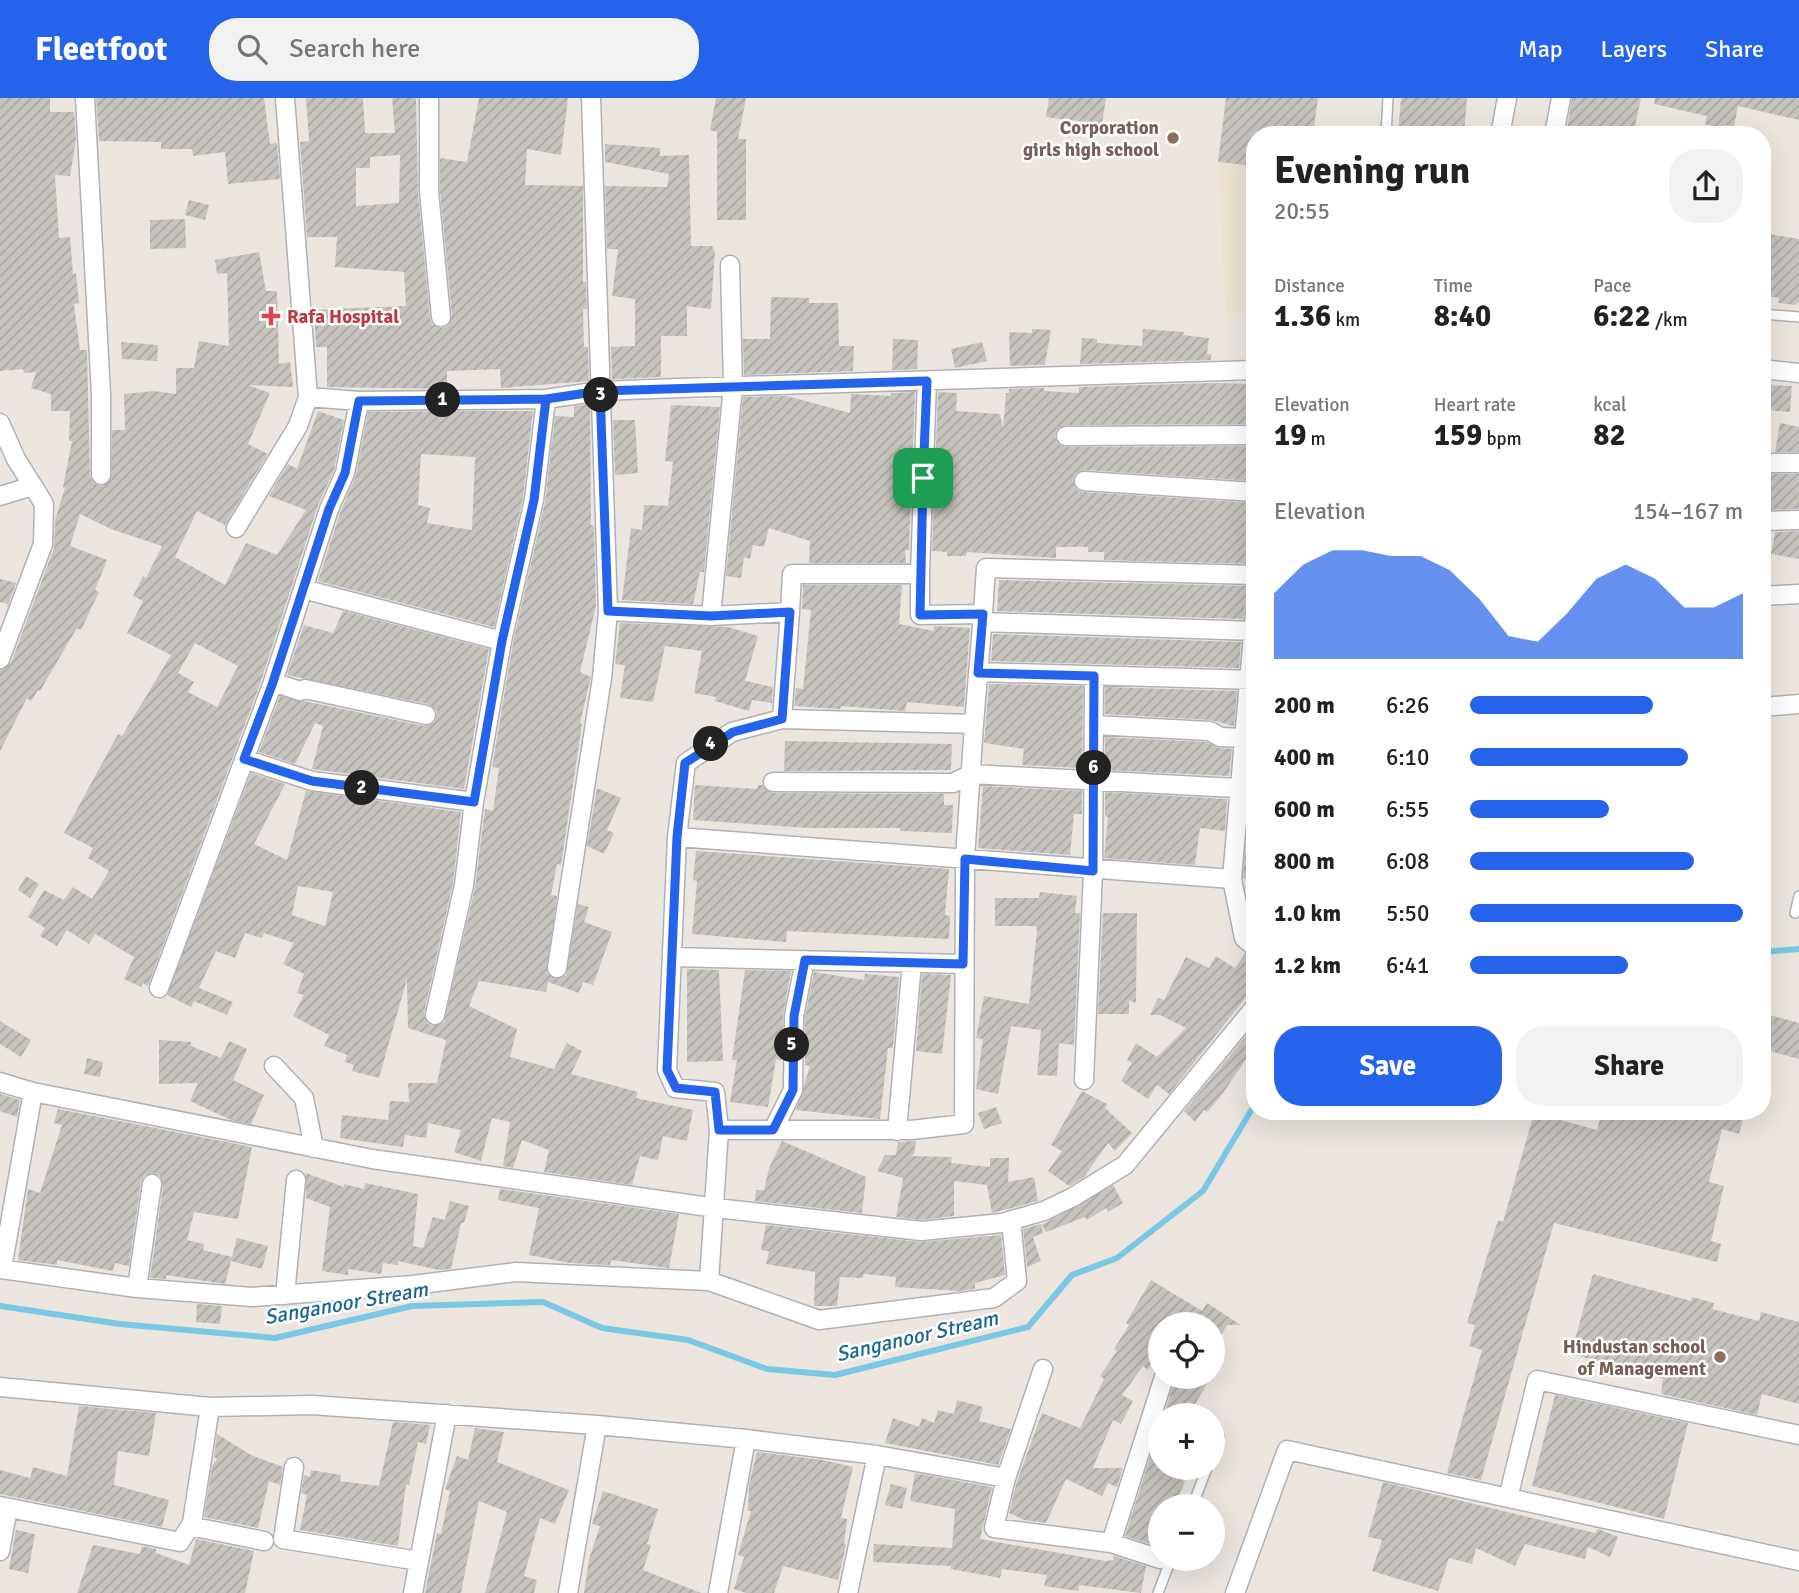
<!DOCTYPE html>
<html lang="en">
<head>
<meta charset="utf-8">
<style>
  :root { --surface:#fff; --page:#f2f2f2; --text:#222; --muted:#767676; --accent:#2563eb }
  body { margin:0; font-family:Signika,sans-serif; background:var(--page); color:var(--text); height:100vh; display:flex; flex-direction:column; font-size:26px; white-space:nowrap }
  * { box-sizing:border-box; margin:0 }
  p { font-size:23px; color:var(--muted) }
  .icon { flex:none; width:38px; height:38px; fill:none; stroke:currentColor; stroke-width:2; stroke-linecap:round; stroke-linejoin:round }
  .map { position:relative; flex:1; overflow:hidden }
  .details { position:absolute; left:1246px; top:28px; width:525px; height:994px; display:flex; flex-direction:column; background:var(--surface); border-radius:28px; box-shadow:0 7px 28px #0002 }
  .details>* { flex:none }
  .tools { position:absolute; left:1148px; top:1214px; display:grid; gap:14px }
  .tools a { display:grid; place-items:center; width:77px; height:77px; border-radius:50%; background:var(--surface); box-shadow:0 7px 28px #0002; font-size:35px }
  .pin { position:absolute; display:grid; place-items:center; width:60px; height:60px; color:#fff; margin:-30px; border-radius:14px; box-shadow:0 4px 10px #0006 }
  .km { position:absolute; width:35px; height:35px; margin:-18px; border-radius:50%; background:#222; color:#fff; font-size:19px; line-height:35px; text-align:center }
  .round { display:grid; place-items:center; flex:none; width:74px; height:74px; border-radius:28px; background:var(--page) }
  .head { display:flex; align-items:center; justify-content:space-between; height:119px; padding:0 28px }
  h1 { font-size:38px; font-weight:700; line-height:52px }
  .figures { display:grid; grid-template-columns:repeat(3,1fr); gap:10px; height:119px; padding:7px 28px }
  .figures div { display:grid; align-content:center }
  .figures b { font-size:30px; font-weight:700 }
  .figures small { font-size:19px; font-weight:400 }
  .figures p { font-size:19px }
  .chart { height:196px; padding:14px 28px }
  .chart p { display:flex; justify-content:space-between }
  .chart svg { width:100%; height:126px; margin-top:7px; fill:var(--accent); opacity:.7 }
  .button { display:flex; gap:14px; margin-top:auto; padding:14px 28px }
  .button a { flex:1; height:80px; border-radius:28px; background:var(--accent); color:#fff; font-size:28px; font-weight:700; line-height:80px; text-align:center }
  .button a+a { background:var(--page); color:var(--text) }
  ul { padding:0 28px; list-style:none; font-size:23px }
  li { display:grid; grid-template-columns:112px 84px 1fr; align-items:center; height:52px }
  li i { height:18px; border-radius:9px; background:var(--accent) }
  header { display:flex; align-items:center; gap:42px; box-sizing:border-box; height:98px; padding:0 35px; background:var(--accent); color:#fff }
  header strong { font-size:33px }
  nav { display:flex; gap:38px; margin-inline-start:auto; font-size:24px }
  .search { width:490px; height:63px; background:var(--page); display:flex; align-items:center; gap:18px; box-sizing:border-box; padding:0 24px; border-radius:28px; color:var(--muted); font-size:26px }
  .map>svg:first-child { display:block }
</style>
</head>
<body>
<header>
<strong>Fleetfoot</strong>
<div class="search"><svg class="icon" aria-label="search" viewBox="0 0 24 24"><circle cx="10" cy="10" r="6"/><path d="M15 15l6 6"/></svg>Search here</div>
<nav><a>Map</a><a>Layers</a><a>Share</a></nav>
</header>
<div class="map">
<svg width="1799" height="1495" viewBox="0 0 1799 1495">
  <defs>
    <pattern id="building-hatch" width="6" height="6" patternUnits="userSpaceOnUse" patternTransform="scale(1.75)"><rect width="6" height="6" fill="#c7c3be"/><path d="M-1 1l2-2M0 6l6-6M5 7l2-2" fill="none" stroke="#aba8a3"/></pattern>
  </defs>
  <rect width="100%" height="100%" fill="#ece6df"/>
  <path fill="#ece3d0" d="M1255,50V214H1226L1217,51Z"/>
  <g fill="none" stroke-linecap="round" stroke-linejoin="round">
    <path stroke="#7ac8e5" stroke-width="6" d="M1762,854L1799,851
      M0,1208L120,1226L275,1240L412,1208L543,1204L602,1230L688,1242L767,1271L835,1277L1028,1229L1072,1177L1117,1160L1203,1093L1255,1006"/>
  </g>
  <path fill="url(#building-hatch)" fill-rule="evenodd" d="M0,0H50V14H74L76,42L70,78L55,77L59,140L70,139L73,176L76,175L79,205L74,206L80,252H87L90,377L95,386L102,388L111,382L112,332H125L124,296L154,293L176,296V270H194L199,243L229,248L227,175L217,176L215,162L259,154L266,193H277L279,266L290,264L293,289L248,287L270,295L248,346L268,356L225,427L197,413L175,459L225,487L246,445L277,457L306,412L269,398L288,366L297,371L318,313L344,322L334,372L318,407L261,583L148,888L143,885L141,889L124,881L134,859L95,836L89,846L67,832L57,848L40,838L45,830L28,819L44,792L64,802L73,789L92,801L109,773L88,760L93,750L64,735L118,636L122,638L171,557L127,535L143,503L133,498L143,478L146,480L162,448L111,431L80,416L70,448L107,462L95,492L99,494L81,532L77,530L40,593L38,592L31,603L27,600L0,653V572L11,565L54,450L55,422L65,390L63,389L72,343H69L70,313H51V296L31,290L36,274L24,275L23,271L0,273ZM195,545L238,568L217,609L188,594L194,584L178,575Z
    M96,0H264L270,46L277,45L280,81L228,86L225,54L193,58L192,51H161V44L99,43Z
    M306,0H363L365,35H395L392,0H416L418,94L430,220L432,226L441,230L448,228L452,218L440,92V60L467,64L479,0H568L561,57L527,51L525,87L583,88V184H586L587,211H583L584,249H588L589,283L501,290L500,271L447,273V291L327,289V249H316L314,212L406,208L404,174L335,169L337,139H307L300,44L309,43ZM400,57L399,105L356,108V70H370V59Z
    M716,0H746L738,41H746V122H717V34L710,32Z
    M1049,0H1106L1102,26L1046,19Z
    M1226,0H1318L1313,37H1255V68L1218,64Z
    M1401,0H1467L1464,37H1398Z
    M1572,0H1641L1633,37H1566Z
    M1655,0H1799V22L1738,8L1734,29L1725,27L1724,31L1705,26L1707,18L1654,6Z
    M605,46L660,50V58L689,57L691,148H712L715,154L711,211L687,208V238H661V279L612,281L611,249L635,248V201L612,198L618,151H607L605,88L667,89L669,76L605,64Z
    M189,102L209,107L205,122L185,117Z
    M185,121L186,150L150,151V122Z
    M1762,135L1799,141V203L1796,207L1778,205L1779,200L1762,197Z
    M771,199L809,200V205H838L839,248H854L853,273L744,277L743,241H770Z
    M1032,231L1051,232L1045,267L1010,268L1009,234L1032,235Z
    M1143,231L1184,234L1183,237L1209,240L1207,256H1211V262L1080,266L1082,240L1097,241V245L1142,248Z
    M893,241L918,242L917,271L892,272Z
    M121,244L158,247L157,263L122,261Z
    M982,244L987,263L955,270L951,251Z
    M1211,285L1255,286V326L1066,327L1057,332L1055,339L1060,347L1066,349L1255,348V383L1085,372L1075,376L1073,383L1077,392L1083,394L1255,405L1252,466L1104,462V454H1088V449H1056V460L967,454L966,458H947V454L932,453L938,294L957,295L956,313L1000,316L1003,331L1006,295H1009V291L1044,290V293L1079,295V289Z
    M1769,287L1792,288L1790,314L1767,312Z
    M915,294L909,452H905L906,465H809L810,443L769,430L764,449L753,447L750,461L744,459L741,480L726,478L743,299L787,298L850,315L851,296L891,298V295Z
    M590,306L591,427L594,428L596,508L580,574L591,579L580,625L582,626L561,767L557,766L551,797L557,798L547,875L556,881L566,877L578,806L589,809L584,824L612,834L593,887L583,884L579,895L548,884L546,894L479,883L469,908L517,931L510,959L554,971L567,945L582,953L571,976L638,994L636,1000L693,1012L687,1043L663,1038L658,1062L640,1058L632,1087L544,1074L549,1052L522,1042L513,1070L503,1068L510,1024L492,1020L481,1063L454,1054L461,1032L428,1025L426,1040L405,1037L403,1049L340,1040L342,1017L388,1022L390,1003L409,1004L408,985H437L446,942L408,930L407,881L379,980L352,973L354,967L345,964L347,957L324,948L329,937L293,918L304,897L297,895L304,876L283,866L294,845L264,835L262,840L245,835L235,860L216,853L199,890L233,904L227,917L194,903L191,909L167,897L251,675L285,686L254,746L287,762L306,693L461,714L453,785L424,915L427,925L432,928L444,924L475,789L485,711L493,713L499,670L492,669L513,545L545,404L555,318L574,319V308ZM298,788L333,794L325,828L292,817Z
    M671,307L720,309L704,474H700L693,506L622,502L631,430L642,432L644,407L668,408L673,364L665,363Z
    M477,313H533L523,400L494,529L318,483L340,415L356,377L368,314ZM421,356L475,359L472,432L427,425L430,410L418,407Z
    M613,322H635L638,375L615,377Z
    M1780,325L1799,329V354H1775Z
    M1762,376H1799V411L1762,412Z
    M1799,433V461L1771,456L1775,434Z
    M0,481L16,485L5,516L8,506L0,504Z
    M999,482L1252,488L1255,489V503L1245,508L1243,521L997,513Z
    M803,487H902L899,526L934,533V528L970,530L964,609L907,604L905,613L841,608L840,611L794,608L796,590L803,591L811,512L802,511Z
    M343,513L489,551L464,691L312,671L323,628L315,625L295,666L259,654L280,598L424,628L435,624L437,613L428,606L287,577L304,527L333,535Z
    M620,525L728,529L758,538L745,583L773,589L772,605L752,602L749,613L715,603L716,599L694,595L702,553L665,548L653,604L620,600L625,567L615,566Z
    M993,536L1241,544L1239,570L991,563Z
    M989,586L1083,588L1082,670L1022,667L1024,651L984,645Z
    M1105,589L1237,593L1234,628L1211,622L1105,616Z
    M1105,639L1207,644L1219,650L1232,651L1229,678L1105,672Z
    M785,643L952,646L951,672L784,673Z
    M695,687L757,691L758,687H762L773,695L944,696V707H953L952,735L900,733V730H808L693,722Z
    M983,688L1082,693V716H1074L1070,757L978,750Z
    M597,690L621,700L607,732L614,735L604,756L587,748Z
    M1105,694L1227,701L1225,733L1200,730L1195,767L1104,760L1108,719L1105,718Z
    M1250,702H1255V783L1243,780Z
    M696,753L949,771L945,817L950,818L949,841L787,833L786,844L692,836L697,783L693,782Z
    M26,778L39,786L30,800L18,792Z
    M1040,794L1077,798L1075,815H1080L1074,947L1059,945L1057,978L1037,977L1041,932L1011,928L998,996L976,991L983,941L976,940L984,898L1029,906L1037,833L1036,828H995V800H1039Z
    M1103,815H1137L1136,905L1129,902V916H1098Z
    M1245,855L1255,860V884L1247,898L1169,996L1157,987L1148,1001L1121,983L1132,965L1127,962L1136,945L1157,959L1186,930L1160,917H1150L1158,900L1164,902L1186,859L1209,870L1216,858L1235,870Z
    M687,871L719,872L723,963L687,964Z
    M745,872L791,873L783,918L782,962L776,961L768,1009L730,1004L737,962H732Z
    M814,874L864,882L865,876L899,879L893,950H888L880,1021L796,1012L810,968L805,967V919Z
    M922,876L951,877L942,956L916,953Z
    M1762,915L1799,925V961L1762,951Z
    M0,923L31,942L21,959L0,946Z
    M1255,927V948L1221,998L1207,1014L1204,1012L1195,1024L1184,1013Z
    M159,942L191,944V948L221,960L229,943L247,951L233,982L264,997L251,1026L231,1022L190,1003L198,985L159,986Z
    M87,960L103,964L100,979L84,976Z
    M1082,993L1107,1006L1105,1010L1132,1035L1115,1053L1108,1045L1084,1079L1069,1088L1048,1073L1062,1053L1051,1047Z
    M0,996L20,1002L17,1019L0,1013Z
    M996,1009L1002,1025L984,1031L978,1015Z
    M58,1011L252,1049L238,1121L194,1114L187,1142L204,1146L203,1152L232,1159L225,1186L166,1177V1181L150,1180L163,1088L160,1078L153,1075L144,1078L141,1084L129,1168L115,1165L113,1173L57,1162V1167L18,1162L28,1091L40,1095L62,1027L54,1025Z
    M1602,1013H1745L1739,1036L1722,1031L1709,1084L1724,1088L1711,1143L1721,1146L1717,1164L1554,1125L1481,1382L1447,1375L1482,1252L1469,1248L1475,1227L1467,1225L1498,1122L1503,1124L1534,1015L1597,1032Z
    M782,1043L866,1079L862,1115L755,1103L756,1092H764L769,1070Z
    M916,1043L914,1056L911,1058L952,1059L951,1065L990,1069V1060H1009L1008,1084L1034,1079L1038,1103L992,1115L987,1087L954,1083V1118L921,1122L896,1119L903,1080L877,1073L885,1057H896L898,1044Z
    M306,1075L344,1089V1086L364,1091L365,1085L418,1096L413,1148L423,1150L433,1119L445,1122L450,1103L469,1108L464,1125H461L451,1171L439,1172L398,1163V1167L383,1165L381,1176L348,1171V1177L322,1173L330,1109L306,1100Z
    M1113,1087L1123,1105L1108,1114L1106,1110L1087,1122L1085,1119L1046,1134L1042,1127Z
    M500,1091L679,1116L669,1170L611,1162L610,1167L570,1165L529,1157L539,1110L498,1102Z
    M1041,1126L1043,1135L1033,1139L1041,1163L1027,1169L1023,1131Z
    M766,1127L920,1144L1001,1137L1005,1177L975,1185V1191L959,1193L895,1189L896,1179L864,1176L863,1180L840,1179L837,1208H814L815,1174L766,1166L769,1153L761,1152Z
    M237,1140L268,1148L262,1171L231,1163Z
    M1593,1176L1691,1203L1692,1199L1714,1205L1712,1211L1759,1223L1761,1214L1799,1224V1306L1762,1296L1757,1317L1661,1296L1663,1281L1571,1256Z
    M1151,1182L1202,1213L1207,1205L1241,1227H1227L1213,1250V1227H1194L1196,1224L1176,1215L1170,1227H1160V1247L1148,1272L1143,1268L1122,1297L1133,1303L1121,1326L1113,1322L1093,1370H1123L1117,1389L1108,1385L1102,1398L1066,1381L1046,1425L1024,1422L1009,1415L1017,1383L1042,1315L1080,1330L1104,1281L1100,1278L1117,1253L1114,1251L1129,1227L1126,1225Z
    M197,1206L222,1208L220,1226L196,1224Z
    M1175,1279H1211L1188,1318H1164Z
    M1555,1297L1688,1325L1664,1421L1532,1388Z
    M957,1302L983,1309L979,1323L1011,1331L998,1367L885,1345L893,1320L919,1329L922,1320L934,1325L938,1312L954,1316Z
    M79,1308L156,1315L149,1358L118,1353L114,1387L169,1402L162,1429L0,1396V1372L30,1380L33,1369L67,1378Z
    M393,1324L430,1327L426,1346L418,1344L409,1387L406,1386L398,1448L300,1432L307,1397L301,1395L304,1377L310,1379L311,1372L341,1377L340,1383L379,1388Z
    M1160,1328V1370H1182L1177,1379L1185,1383L1174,1409H1160V1439L1157,1448L1125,1438Z
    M475,1330L504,1334L497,1364L569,1392L555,1426L540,1420L524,1478L537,1482L534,1495H485L507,1414L479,1403L461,1495H425L437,1435L441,1436L450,1393L445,1391L457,1358L468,1362Z
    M217,1336L251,1357L283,1369L280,1387L269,1383L258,1430L204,1419L212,1368L217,1361L214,1359Z
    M757,1354L823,1362L853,1369L841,1420L847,1421L844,1446L846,1447L838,1482L783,1468L774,1495H746L734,1491L744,1459L738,1457L751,1413H748L749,1386Z
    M915,1375L992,1389L980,1441L1105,1463L1113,1462L1114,1458L1146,1468L1141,1495L1079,1487L1078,1493L1044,1488L1047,1477L1002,1471L1000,1480L951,1471V1468L873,1464L874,1446L952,1450L955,1411L910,1403Z
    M1383,1384L1595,1435L1598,1431L1618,1439L1610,1459L1588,1449L1585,1461L1525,1446L1515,1468L1476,1450L1472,1466L1449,1460L1438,1493L1372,1473L1382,1442L1368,1439Z
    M891,1386L907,1390L902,1411L885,1407Z
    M603,1393L658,1411L647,1446L651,1447L643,1472L701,1495H584L589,1461L600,1428L592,1426Z
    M16,1432L35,1436L28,1475L9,1471Z
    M196,1441L254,1453L245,1495H77L93,1447L140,1456L142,1448L156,1451V1455L189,1467Z"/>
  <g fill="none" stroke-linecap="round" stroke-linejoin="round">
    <g stroke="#afb1ba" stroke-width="12">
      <path id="service" d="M1386,37L1388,0
        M1762,216L1799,219
        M1795,815L1799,798
        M1213,1356L1219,1338
        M1192,1409L1207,1370
        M1158,1495L1171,1461"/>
    </g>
    <g stroke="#afb1ba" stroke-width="21">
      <path id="minor" d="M85,0L101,296V377
        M285,0L308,299L359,303L546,301L600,293L679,290L1255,272
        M429,0V93L441,219
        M1500,37L1507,0
        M1554,37L1561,0
        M1762,271L1799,275
        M0,325L16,361L33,388L0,398
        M1066,338L1255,337
        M1762,365H1799
        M1084,383L1255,394
        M1762,423L1799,422
        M236,430L298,328L308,299
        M920,476L927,283
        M303,491L502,543
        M1762,498L1799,496
        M608,513L711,518L790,514L792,476H920V517L983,516L986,470L1255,477
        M983,516L974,626L782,621L732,634L686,665L677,739L1232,781L1255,514
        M711,518L733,288L730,167
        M983,524L1255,533
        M0,561L43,446L44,406L33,388
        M978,574L1255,582
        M273,584L300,593L305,591L426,617
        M1762,609L1799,606
        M782,621L790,514
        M1094,627L1210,633L1220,639L1244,640
        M244,661L312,683L474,704
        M773,684L953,685L971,676L1255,691
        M677,739L667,972L675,990L715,994L719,1032L709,1183
        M1232,781L1244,840L1255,849
        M672,859L963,866
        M557,870L602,580L608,513L591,0
        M159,890L272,587L329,411L345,375L359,303
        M435,917L464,787L474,704L502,543L534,402L546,301
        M274,968L304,1000L314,1050
        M1084,982L1093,773L1094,578
        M0,984L33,994L372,1061L716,1110L921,1133L1002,1125L1044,1113L1073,1099L1125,1067L1255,909
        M719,1032H911L964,1026L965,760L974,626
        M773,1032L793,992L794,918L805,862
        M897,1033L912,865
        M0,1171L137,1190L252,1199L413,1187L516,1174L709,1183L819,1222L994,1200L1017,1183L1011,1122
        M2,1171L33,994
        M137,1190L152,1086
        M285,1197L296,1082
        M0,1289L210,1309L312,1307L597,1327
        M294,1369L283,1441L419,1463
        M1006,1380L1043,1271
        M1508,1400L1537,1282L1799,1337
        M0,1408L180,1444L192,1425L210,1309
        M190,1428L264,1443
        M1111,1445L1164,1279
        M0,1453L8,1410
        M413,1495L447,1316
        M568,1495L597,1327L746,1341
        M718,1495L746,1341L877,1357L1006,1380L994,1430L1111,1445L1160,1461
        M848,1495L877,1357
        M1235,1495L1287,1352L1799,1463"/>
    </g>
    <use href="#service" stroke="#fff" stroke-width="9"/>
    <use href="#minor" stroke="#fff" stroke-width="18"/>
  </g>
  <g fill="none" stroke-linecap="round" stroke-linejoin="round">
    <g stroke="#fff" stroke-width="14">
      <path id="route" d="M923,380L927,283L600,293L546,301L359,303L345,375L329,411L272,587L244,661L312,683L474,704L502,543L534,402L546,301L600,293L608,513L711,518L790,514L782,621L733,634L685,665L677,739L667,972L676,990L715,994L719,1032H773L793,992L794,918L805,862L963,866L965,761L1093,773L1094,578L978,575L983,516L920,517L923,380"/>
    </g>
    <use href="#route" stroke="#2563eb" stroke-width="9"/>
  </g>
  <g fill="#8d6e63" stroke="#fff" stroke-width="2.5">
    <circle cx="1173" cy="40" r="7"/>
    <circle cx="1720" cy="1259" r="7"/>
  </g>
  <path fill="#e0444e" stroke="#fff" stroke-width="2.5" d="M267.5 207.5h7v7h7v7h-7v7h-7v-7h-7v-7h7z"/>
  <g text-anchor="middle" stroke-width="5" stroke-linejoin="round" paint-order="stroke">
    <g font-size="19" font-weight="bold" fill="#785e54" stroke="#fff" text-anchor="end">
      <text x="1159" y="36">Corporation<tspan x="1159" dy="22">girls high school</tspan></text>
      <text x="1706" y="1255">Hindustan school<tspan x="1706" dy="22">of Management</tspan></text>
    </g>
    <g font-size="19" font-weight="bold" fill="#be3a42" stroke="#fff" text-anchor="start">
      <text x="287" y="225">Rafa Hospital</text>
    </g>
    <g font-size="21" font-style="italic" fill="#196792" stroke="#fff">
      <text transform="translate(346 1205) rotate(-10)" y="7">Sanganoor Stream</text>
      <text transform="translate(917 1238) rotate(-13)" y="7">Sanganoor Stream</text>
    </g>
  </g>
</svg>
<div class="tools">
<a><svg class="icon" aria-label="locate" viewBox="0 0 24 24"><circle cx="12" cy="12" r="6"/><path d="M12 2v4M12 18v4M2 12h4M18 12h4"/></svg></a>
<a>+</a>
<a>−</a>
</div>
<div class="pin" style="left:923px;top:380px;background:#1e9e55"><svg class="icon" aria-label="arrive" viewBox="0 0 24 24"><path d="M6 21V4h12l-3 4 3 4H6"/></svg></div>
<b class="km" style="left:443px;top:302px">1</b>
<b class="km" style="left:362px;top:690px">2</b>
<b class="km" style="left:601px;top:297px">3</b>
<b class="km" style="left:711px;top:646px">4</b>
<b class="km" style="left:792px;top:947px">5</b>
<b class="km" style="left:1094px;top:670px">6</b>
<section class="details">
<div class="head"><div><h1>Evening run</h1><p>20:55</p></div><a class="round"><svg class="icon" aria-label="share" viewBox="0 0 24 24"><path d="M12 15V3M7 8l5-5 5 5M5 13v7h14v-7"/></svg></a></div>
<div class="figures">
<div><p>Distance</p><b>1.36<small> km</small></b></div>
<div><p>Time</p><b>8:40</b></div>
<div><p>Pace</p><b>6:22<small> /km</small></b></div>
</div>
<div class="figures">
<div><p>Elevation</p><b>19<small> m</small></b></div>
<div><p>Heart rate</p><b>159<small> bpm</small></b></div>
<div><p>kcal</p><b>82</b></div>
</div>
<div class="chart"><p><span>Elevation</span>154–167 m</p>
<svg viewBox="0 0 160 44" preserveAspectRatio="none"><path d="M0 44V21L10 11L20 6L30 6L40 8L50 8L60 13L70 23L80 36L90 38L100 28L110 16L120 11L130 16L140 26L150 26L160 21V44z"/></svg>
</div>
<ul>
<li><b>200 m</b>6:26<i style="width:67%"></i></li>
<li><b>400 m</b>6:10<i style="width:80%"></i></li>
<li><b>600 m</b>6:55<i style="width:51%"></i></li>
<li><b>800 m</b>6:08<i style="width:82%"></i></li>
<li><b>1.0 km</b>5:50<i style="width:100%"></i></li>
<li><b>1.2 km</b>6:41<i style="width:58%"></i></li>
</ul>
<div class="button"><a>Save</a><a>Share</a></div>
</section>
</div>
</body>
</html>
